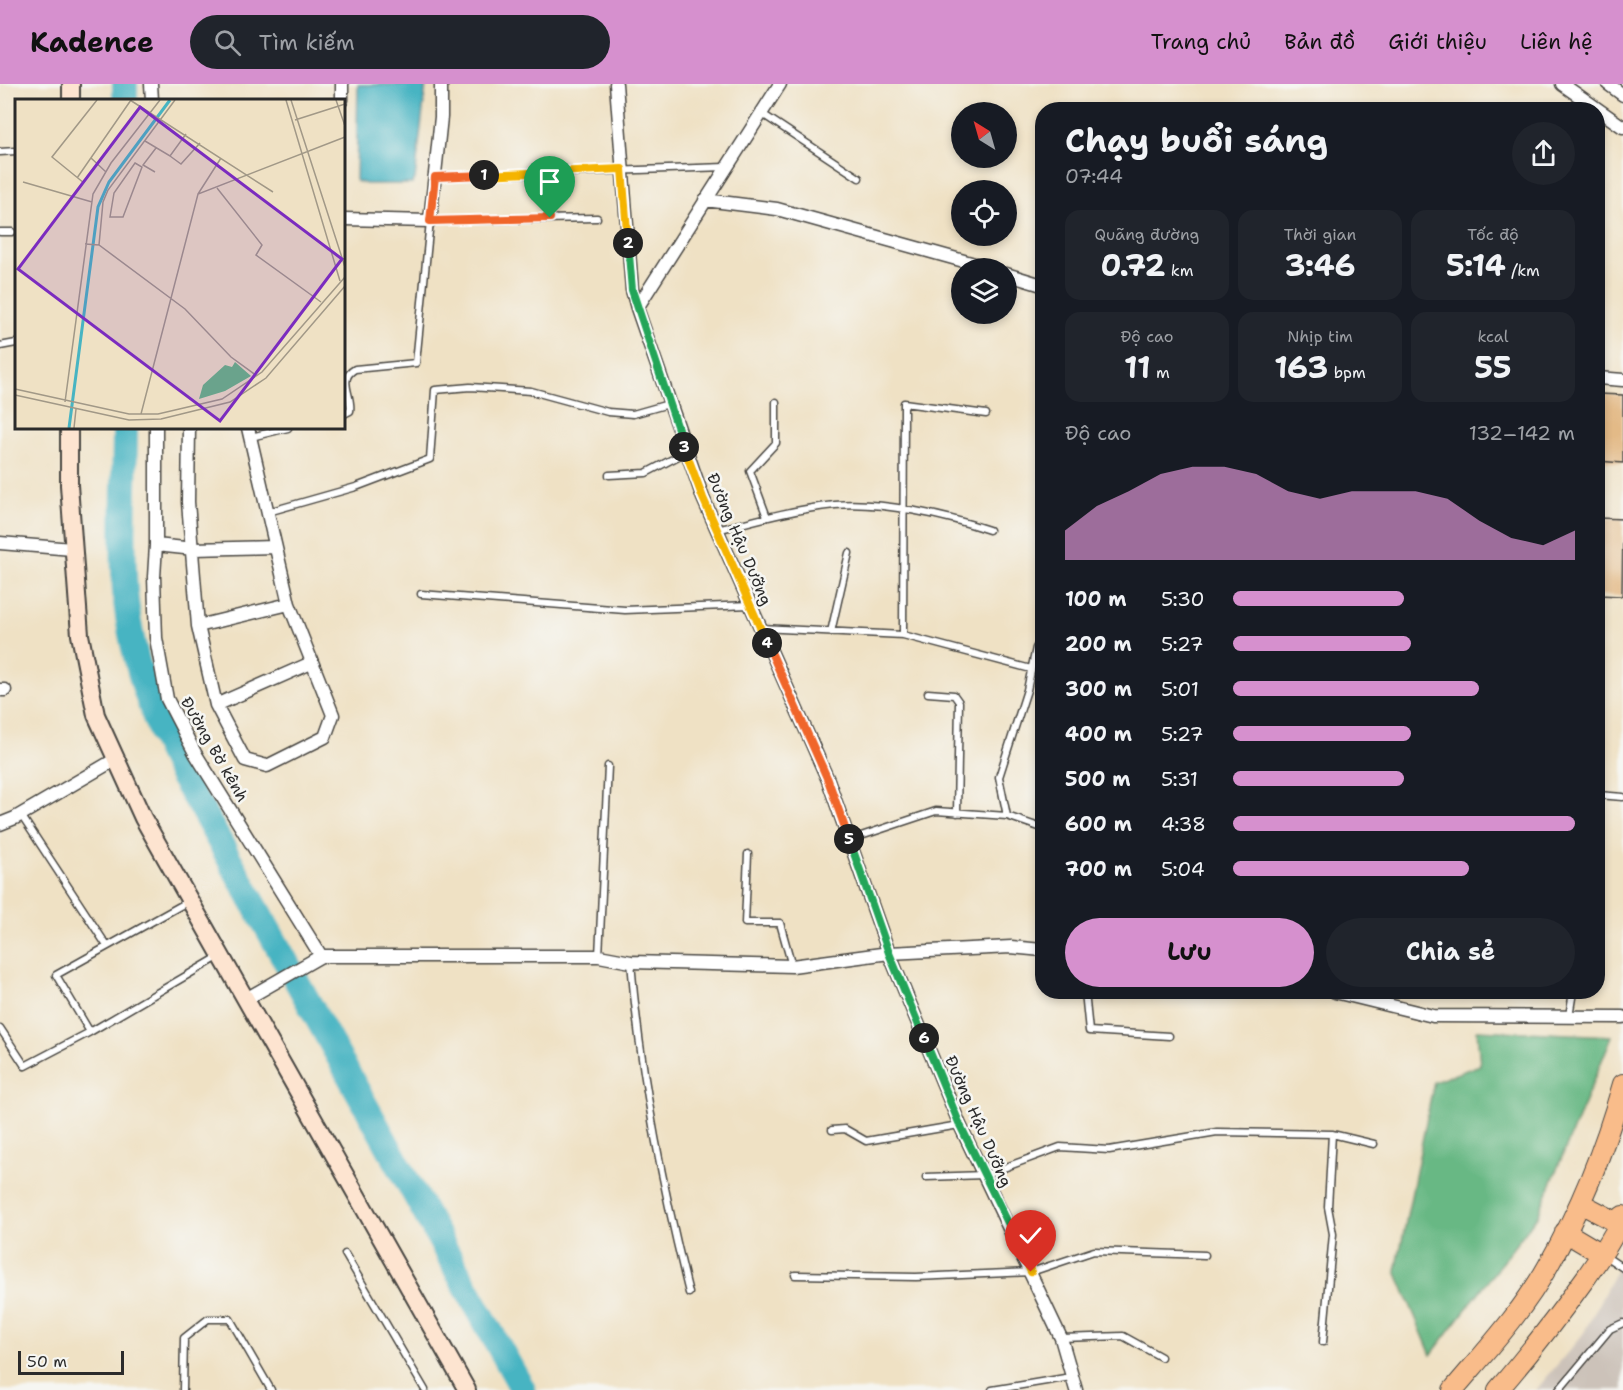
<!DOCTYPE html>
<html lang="vi">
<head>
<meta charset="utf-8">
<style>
  :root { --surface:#171b24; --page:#20242c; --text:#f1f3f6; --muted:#9ea1a6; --accent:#d690ce }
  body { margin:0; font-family:"Shantell Sans",sans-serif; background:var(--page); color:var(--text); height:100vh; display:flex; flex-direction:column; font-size:22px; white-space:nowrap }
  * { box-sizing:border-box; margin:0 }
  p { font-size:20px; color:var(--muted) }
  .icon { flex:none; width:33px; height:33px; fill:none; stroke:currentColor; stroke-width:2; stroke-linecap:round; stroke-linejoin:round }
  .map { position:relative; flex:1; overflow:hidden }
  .side { position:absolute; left:1035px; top:18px; width:570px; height:897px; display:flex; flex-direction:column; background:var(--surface); border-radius:24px; box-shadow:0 3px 9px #0003 }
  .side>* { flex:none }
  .needle { width:39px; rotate:323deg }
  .fabs { position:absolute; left:951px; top:18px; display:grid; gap:12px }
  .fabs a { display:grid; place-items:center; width:66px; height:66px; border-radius:50%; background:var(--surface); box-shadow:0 3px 9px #0003; font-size:30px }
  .scale { position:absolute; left:18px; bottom:15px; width:106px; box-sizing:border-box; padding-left:6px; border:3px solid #2b2b2b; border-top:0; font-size:16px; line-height:21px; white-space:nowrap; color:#2b2b2b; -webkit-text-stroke:4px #f6f6f2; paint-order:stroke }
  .pin { position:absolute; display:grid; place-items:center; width:51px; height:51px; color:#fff; margin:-62px -26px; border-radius:50% 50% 50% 0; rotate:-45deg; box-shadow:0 0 6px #0007 }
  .pin .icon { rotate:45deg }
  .km { position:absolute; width:30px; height:30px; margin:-15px; border-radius:50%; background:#222; color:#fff; font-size:16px; line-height:30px; text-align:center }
  .round { display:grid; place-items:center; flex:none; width:63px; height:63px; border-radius:32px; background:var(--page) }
  .headline { display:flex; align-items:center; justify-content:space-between; height:102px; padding:0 30px }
  h1 { font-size:33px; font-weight:700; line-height:45px }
  .figures { display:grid; grid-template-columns:repeat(3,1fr); gap:9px; height:102px; padding:6px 30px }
  .figures div { display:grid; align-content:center; border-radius:15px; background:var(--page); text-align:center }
  .figures b { font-size:30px; font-weight:700 }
  .figures small { font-size:16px; font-weight:400 }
  .figures p { font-size:16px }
  .chart { height:168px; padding:12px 30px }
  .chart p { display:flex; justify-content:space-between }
  .chart svg { width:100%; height:108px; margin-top:6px; fill:var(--accent); opacity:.7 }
  .primary-button { display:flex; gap:12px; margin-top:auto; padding:12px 30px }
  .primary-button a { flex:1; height:69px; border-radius:36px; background:var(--accent); color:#111; font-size:24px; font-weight:700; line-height:69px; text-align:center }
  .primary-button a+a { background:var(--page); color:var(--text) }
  ul { padding:0 30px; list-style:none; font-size:20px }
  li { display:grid; grid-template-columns:96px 72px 1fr; align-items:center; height:45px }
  li i { height:15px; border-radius:8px; background:var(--accent) }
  header { display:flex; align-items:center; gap:36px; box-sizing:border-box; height:84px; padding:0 30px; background:var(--accent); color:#111 }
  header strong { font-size:28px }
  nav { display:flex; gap:33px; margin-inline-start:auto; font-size:21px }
  .search { width:420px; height:54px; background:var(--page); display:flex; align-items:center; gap:15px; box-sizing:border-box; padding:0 21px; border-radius:33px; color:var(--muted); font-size:22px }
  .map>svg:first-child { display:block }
</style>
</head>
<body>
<header>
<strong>Kadence</strong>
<div class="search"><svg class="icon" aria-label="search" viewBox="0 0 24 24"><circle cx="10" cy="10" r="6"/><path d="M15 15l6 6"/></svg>Tìm kiếm</div>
<nav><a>Trang chủ</a><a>Bản đồ</a><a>Giới thiệu</a><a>Liên hệ</a></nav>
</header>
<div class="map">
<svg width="1623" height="1306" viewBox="0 0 1623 1306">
  <rect width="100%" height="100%" fill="#f6f6f2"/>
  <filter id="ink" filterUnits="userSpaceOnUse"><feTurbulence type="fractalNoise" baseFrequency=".0167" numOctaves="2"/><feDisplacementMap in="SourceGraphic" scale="12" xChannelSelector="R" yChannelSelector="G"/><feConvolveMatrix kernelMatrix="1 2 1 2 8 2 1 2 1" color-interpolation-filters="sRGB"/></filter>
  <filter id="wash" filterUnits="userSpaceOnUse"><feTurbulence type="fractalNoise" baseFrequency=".008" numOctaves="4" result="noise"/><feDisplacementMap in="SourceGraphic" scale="24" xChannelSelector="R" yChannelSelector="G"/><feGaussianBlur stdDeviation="1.35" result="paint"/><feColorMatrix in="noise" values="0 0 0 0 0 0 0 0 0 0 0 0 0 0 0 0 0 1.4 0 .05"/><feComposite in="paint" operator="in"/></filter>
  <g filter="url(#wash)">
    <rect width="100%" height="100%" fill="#efe1c4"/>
    <path fill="#ccc2b9" d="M1623,1173V1306H1536L1583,1250Z"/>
    <path fill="#68b884" stroke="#4a7258" stroke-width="1.5" d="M1477,946L1612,952L1538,1131L1431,1271L1396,1187L1434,998L1480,981Z"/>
    <path fill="#47b4c2" stroke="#397076" stroke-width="1.5" d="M426,0L415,95L412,100H366L356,97L358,1Z"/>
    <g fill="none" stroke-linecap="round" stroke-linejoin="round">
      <path stroke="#47b4c2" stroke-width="26" d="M125,0V16
        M125,344C125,398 121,454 125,507C131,579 161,665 201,724L523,1306"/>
    </g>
    <g id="blocks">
      <path fill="#e3ba87" d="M1598,310L1623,311V379L1598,377Z
        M1598,434L1623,435L1622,512L1598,511Z"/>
    </g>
  </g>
  <g filter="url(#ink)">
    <use href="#blocks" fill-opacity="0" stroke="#484642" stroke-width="1.5"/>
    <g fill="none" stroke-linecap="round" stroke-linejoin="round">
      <g stroke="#484642" stroke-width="9">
        <path id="lane" d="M761,29L859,94
          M0,68L16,67
          M435,93L726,83
          M0,148H12
          M0,262L16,259
          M344,330L350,327C353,312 337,295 355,285L416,279L430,137L597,134
          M251,353L288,344
          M609,391L646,389L686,368
          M268,428L356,403L430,375L435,306L470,303L531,307L608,328L633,330L672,319
          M767,433L750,387L776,359V318
          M718,446C756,436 795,425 835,421C882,417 944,431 989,446
          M421,510L625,526L750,521
          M761,544L903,551L1031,585
          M831,548L849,469
          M903,551L904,319L986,330
          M928,609L954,611L959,618L957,729
          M1598,711L1623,713
          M21,731L107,862
          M1007,732L999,693L1027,606L1036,564L1042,554
          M849,756L936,727L1007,732L1042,744
          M748,770L745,839H780L792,882
          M599,872L608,682
          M631,878C640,991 662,1100 689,1209
          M1085,908L1089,947L1169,952
          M1569,932L1573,908
          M0,944L25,982L90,948L220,872
          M90,948L56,891L189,817
          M832,1046L845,1045L866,1057L959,1041
          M926,1093L985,1091L1060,1063L1109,1066L1217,1048L1332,1050L1374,1060
          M345,1170L425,1306
          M1605,1172L1623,1184
          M795,1191L916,1193L1031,1188L1094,1167L1205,1171
          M1061,1254L1123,1252L1161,1273
          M1323,1258L1333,1150L1328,1123L1332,1050
          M183,1306L184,1254L208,1235H230L271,1306
          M992,1306L1071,1293
          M1559,1306L1610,1245L1623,1239"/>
      </g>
      <g stroke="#484642" stroke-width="15">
        <path id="street" d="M151,0L152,16
          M616,0L632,206L637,224
          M780,0L637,224L703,414L828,696L889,869L960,1041L1061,1254L1076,1306
          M1562,0L1623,43
          M1608,0L1623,11
          M342,16V0
          M705,116L777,125L989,184
          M344,135L430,137L441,33V0
          M1006,190L1042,201
          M1598,294L1623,296
          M156,344V461L154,493L156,554L167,615L195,669L321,872
          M189,344L188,418L198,542L216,621L245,676L267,682L325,653L333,631L289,520L248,344
          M0,459L72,465
          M156,461L194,465L274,463
          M198,542L289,520
          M0,606H5
          M216,621L311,579
          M0,740L15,734L116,675
          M1335,908L1433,932L1623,933
          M246,915L321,872H599L631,878L792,882L889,869L1011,863L1042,866"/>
      </g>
      <g stroke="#484642" stroke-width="20">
        <path id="secondary" d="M71,16V0
          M69,344V401L80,551L96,631L143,734L467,1306"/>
      </g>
      <g stroke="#484642" stroke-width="22">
        <path id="primary" d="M1580,1119L1620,1140
          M1565,1148L1602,1170
          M1453,1306C1486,1267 1523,1227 1548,1182C1581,1124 1605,1064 1623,1000
          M1498,1306C1530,1269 1559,1231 1587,1192C1600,1173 1614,1153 1623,1132"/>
      </g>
      <use href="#lane" stroke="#fff" stroke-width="6"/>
      <use href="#street" stroke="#fff" stroke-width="12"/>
      <use href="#secondary" stroke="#fde4d0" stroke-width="16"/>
      <use href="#primary" stroke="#f9bc8a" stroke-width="20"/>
    </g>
  </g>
  <g fill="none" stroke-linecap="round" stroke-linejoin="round" filter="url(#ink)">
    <g stroke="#fff" stroke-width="12">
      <path id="split-1" d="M484,91L435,93L430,137L550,134"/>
    </g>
    <g stroke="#fff" stroke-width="12">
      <path id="split-2" d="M484,91L622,85L628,159"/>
    </g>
    <g stroke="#fff" stroke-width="12">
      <path id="split-3" d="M628,159L632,206L684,363"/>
    </g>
    <g stroke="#fff" stroke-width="12">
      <path id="split-4" d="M684,363L703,414L767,559"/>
    </g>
    <g stroke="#fff" stroke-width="12">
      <path id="split-5" d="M767,559L828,696L849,755"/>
    </g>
    <g stroke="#fff" stroke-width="12">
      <path id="split-6" d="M849,755L889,869L924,954"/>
    </g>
    <g stroke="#fff" stroke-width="12">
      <path id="split-7" d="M924,954L960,1041L1012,1147"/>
    </g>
    <g stroke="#fff" stroke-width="12">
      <path id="split-8" d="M1012,1147L1031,1188"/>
    </g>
    <use href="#split-1" stroke="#f0652b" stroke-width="8"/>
    <use href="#split-2" stroke="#f5b400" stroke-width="8"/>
    <use href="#split-3" stroke="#22a559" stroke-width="8"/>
    <use href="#split-4" stroke="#f5b400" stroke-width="8"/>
    <use href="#split-5" stroke="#f0652b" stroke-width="8"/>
    <use href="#split-6" stroke="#22a559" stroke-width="8"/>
    <use href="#split-7" stroke="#22a559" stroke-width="8"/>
    <use href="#split-8" stroke="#f5b400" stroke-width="8"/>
  </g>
  <g text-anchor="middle" stroke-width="5" stroke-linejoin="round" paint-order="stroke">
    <g font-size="16" fill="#2b2b2b" stroke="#f6f6f2">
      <text transform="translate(740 455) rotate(67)" y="6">Đường Hậu Dưỡng</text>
      <text transform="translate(215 665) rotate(60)" y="6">Đường Bờ kênh</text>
      <text transform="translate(979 1037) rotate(66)" y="6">Đường Hậu Dưỡng</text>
    </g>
  </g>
  <g transform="translate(15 15)">
    <rect width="330" height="330" fill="#efe1c4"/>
    <path d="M220,263L236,277L210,292L184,300L188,286L210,266L217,268Z" fill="#68b884"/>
    <path fill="none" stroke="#47b4c2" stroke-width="3" d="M54,329L83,108L94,83L155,1"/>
    <path fill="none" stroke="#a19887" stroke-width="1.5" d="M115,1L258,93M271,1L325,182M276,1L330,168M321,1L330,27M280,21L330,5M130,42L155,57L171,35M155,57L166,65L185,44M76,59L91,73M120,64L127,68L108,118H95L99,94ZM140,73L128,66L141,49M62,79L116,1M8,83L77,103M69,84L37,58L82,1M202,89L247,146L241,156L306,203M183,95L206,59M70,145L84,146L170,210L216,258L242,277M84,146L88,103L93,91L160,1M0,290L114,315H143L207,300L247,273L330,178M0,296L114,321L146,320L215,303L251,279L330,187M50,303L78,95L96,64L145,1M126,315L183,95L330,38M59,329L61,310"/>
    <path fill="#7b2cbf" fill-opacity="0.15" stroke="#7b2cbf" stroke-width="3" d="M125,8L327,160L205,322L3,170Z"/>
    <rect width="330" height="330" fill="none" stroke="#2b2b2b" stroke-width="3"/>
  </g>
</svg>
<div class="fabs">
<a><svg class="needle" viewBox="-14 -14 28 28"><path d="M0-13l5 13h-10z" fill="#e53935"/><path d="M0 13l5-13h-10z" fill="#9ea1a6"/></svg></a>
<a><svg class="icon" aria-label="locate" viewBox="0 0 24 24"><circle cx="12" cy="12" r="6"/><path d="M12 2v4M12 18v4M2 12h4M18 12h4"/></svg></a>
<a><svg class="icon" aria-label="layers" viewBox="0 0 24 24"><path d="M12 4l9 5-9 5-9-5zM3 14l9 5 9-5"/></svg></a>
</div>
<div class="scale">50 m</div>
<div class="pin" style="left:550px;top:134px;background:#1e9e55"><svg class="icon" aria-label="arrive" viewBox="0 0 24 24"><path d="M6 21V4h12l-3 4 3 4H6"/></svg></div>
<div class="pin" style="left:1031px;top:1188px;background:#d93025"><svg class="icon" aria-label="check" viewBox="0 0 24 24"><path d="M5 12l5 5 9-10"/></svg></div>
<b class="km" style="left:484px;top:91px">1</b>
<b class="km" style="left:628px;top:159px">2</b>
<b class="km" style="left:684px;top:363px">3</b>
<b class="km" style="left:767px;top:559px">4</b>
<b class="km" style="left:849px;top:755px">5</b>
<b class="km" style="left:924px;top:954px">6</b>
<section class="side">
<div class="headline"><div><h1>Chạy buổi sáng</h1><p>07:44</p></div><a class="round"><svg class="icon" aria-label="share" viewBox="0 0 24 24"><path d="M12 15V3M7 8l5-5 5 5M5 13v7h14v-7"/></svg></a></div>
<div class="figures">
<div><p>Quãng đường</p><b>0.72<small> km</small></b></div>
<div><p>Thời gian</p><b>3:46</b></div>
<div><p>Tốc độ</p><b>5:14<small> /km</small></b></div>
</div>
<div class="figures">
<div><p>Độ cao</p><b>11<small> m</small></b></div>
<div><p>Nhịp tim</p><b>163<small> bpm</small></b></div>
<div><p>kcal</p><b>55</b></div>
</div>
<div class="chart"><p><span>Độ cao</span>132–142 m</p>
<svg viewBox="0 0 160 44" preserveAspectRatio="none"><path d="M0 44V32L10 22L20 16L30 9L40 6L50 6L60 9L70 16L80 19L90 16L100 16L110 16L120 19L130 28L140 35L150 38L160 32V44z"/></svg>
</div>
<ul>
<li><b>100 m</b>5:30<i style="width:50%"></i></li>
<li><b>200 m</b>5:27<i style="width:52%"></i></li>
<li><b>300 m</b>5:01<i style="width:72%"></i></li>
<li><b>400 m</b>5:27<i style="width:52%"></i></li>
<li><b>500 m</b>5:31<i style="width:50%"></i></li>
<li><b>600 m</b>4:38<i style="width:100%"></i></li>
<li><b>700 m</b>5:04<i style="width:69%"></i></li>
</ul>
<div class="primary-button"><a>Lưu</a><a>Chia sẻ</a></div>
</section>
</div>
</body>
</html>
